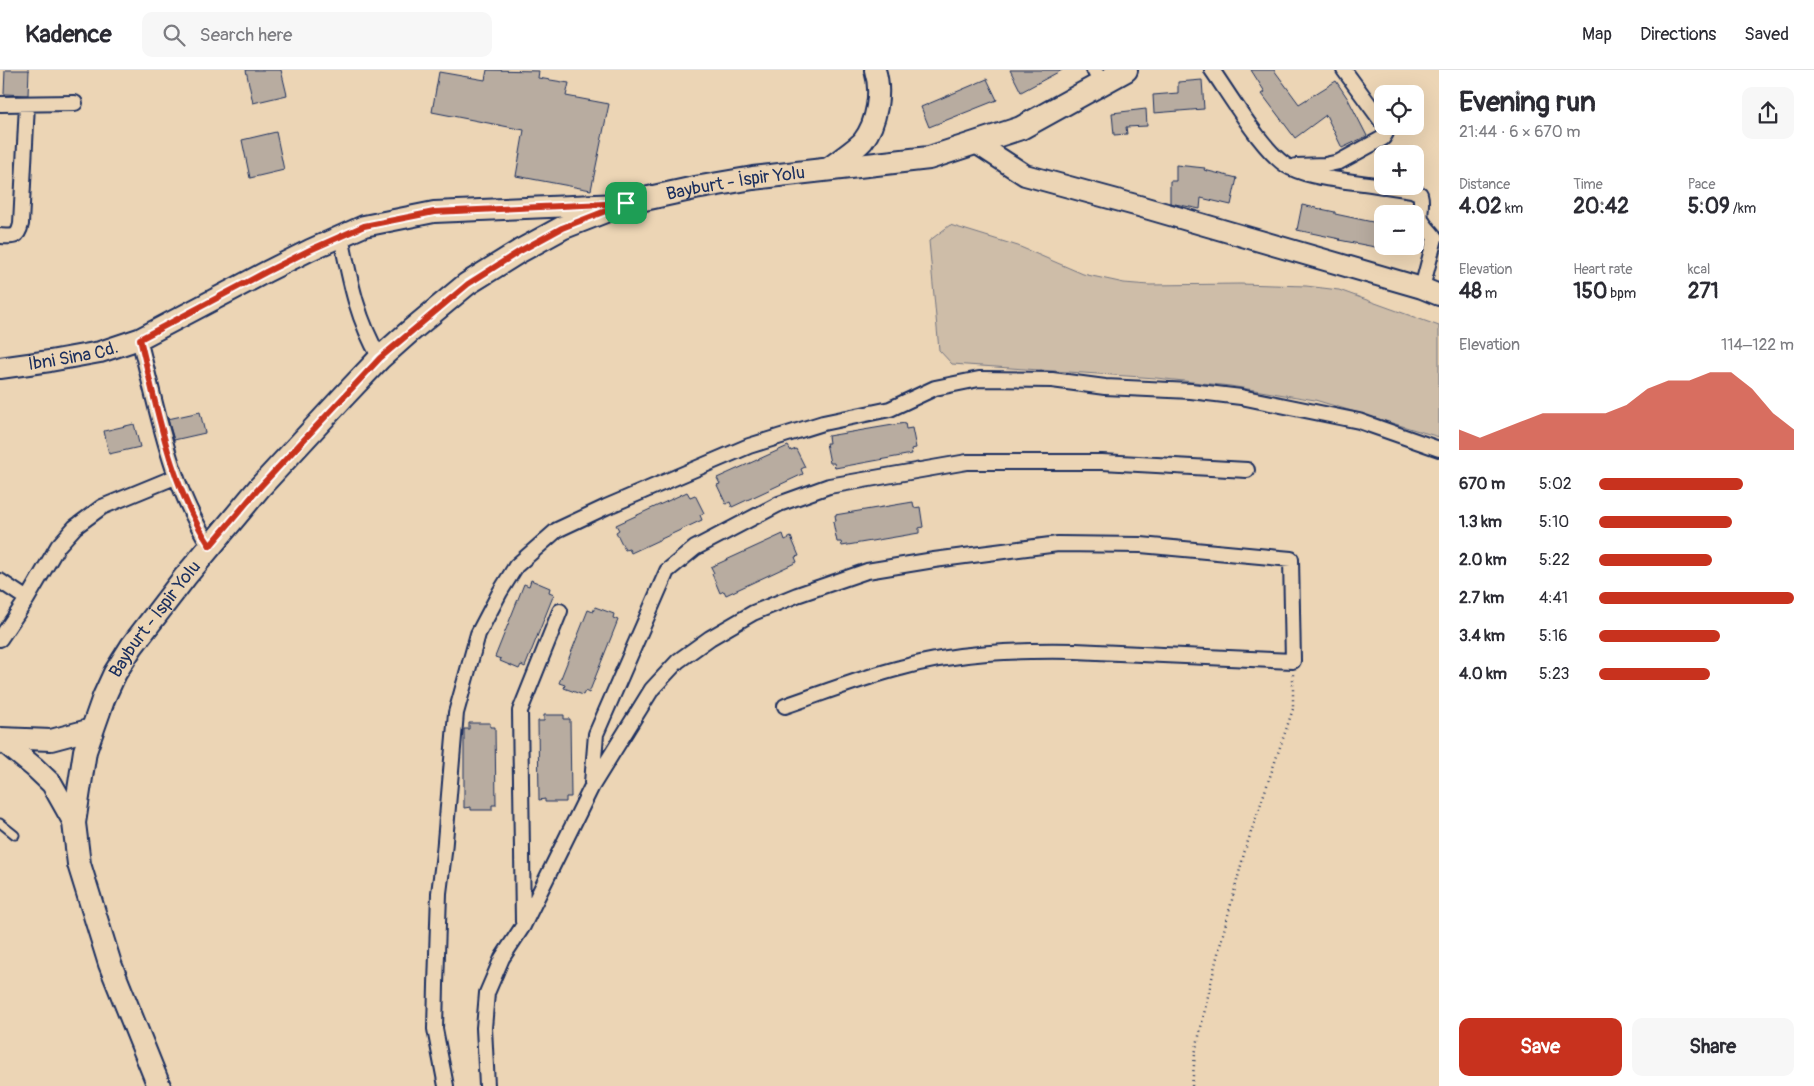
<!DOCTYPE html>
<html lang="en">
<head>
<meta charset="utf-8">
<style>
  :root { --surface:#fff; --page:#f7f7f7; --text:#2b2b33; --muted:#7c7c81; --line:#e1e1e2; --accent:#c8321e }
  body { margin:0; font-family:Pangolin,sans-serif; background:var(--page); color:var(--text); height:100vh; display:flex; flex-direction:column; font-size:19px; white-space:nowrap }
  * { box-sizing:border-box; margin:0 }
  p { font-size:16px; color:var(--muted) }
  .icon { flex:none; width:28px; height:28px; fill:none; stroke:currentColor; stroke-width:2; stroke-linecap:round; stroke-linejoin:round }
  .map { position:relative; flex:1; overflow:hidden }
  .side { display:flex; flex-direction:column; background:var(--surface); width:375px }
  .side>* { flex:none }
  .controls { position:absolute; left:1374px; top:15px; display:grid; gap:10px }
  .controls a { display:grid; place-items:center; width:50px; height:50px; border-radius:10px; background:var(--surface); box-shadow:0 5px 20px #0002; font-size:25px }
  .pin { position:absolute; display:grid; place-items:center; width:42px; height:42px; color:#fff; margin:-21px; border-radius:10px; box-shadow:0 2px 8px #0006 }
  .round { display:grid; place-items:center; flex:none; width:52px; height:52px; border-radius:10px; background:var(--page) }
  .overview { display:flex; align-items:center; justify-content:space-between; height:85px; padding:0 20px }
  h1 { font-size:28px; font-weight:700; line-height:38px }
  .stats { display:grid; grid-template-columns:repeat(3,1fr); gap:8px; height:85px; padding:5px 20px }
  .stats div { display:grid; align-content:center }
  .stats b { font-size:21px; font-weight:700 }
  .stats small { font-size:14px; font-weight:400 }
  .stats p { font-size:14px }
  .chart { height:140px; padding:10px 20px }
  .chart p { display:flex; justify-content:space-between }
  .chart svg { width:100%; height:90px; margin-top:5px; fill:var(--accent); opacity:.7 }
  .primary-button { display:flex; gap:10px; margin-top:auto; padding:10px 20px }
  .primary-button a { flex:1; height:58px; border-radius:10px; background:var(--accent); color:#fff; font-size:20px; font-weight:700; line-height:58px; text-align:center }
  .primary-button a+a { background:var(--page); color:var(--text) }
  ul { padding:0 20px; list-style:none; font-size:16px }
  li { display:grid; grid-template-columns:80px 60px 1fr; align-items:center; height:38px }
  li i { height:12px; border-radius:6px; background:var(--accent) }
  header { display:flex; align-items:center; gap:30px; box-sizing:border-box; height:70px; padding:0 25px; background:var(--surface); border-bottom:1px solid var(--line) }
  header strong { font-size:24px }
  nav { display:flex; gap:28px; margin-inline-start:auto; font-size:18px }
  .search { width:350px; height:45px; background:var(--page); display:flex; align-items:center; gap:12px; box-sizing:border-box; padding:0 18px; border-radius:10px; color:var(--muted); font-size:19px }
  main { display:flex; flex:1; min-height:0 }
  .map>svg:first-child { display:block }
</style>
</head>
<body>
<header>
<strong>Kadence</strong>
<div class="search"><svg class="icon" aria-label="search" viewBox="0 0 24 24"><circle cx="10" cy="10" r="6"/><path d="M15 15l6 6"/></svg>Search here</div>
<nav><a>Map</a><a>Directions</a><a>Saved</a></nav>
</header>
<main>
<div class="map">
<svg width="1439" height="1016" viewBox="0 0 1439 1016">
  <rect width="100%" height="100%" fill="#ecd5b5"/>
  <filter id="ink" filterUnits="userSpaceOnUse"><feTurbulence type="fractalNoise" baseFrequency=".02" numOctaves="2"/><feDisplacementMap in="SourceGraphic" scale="10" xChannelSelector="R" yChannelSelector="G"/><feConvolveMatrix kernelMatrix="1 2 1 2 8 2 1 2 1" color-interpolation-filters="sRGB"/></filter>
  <g filter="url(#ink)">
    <path fill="#cebda8" stroke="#747683" d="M950,155L1018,176L1083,204L1124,213L1149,215L1240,214L1306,216L1339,220L1439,256V367L1315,330L1230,316L1156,308L952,294L939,280L929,171Z"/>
    <path fill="#b8aca0" stroke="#1b2f5e" d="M5,0H29L28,25L4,24Z
      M246,0H281L287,25L253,33Z
      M487,0L539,1L538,8L569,13L566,26L609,34L591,120L516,106L524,60L432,42L439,2L485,10Z
      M1010,0H1062L1021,22Z
      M1251,0H1274L1299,34L1336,11L1348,29L1367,66L1342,78L1326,45L1295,68L1262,24L1265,22Z
      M987,9L997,30L929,57L921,37Z
      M1202,10L1204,39L1154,43L1153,25L1178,23V12Z
      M1146,39L1147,56L1126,57L1127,64L1114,65L1112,43Z
      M276,62L284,100L250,108L242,70Z
      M1176,95L1205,98L1204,100L1237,108L1231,135L1201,128L1200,139L1170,133V111H1176Z
      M1302,135L1335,142V144L1382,154L1380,178L1339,170L1340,169L1297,160Z
      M200,342L205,363L174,370L168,349Z
      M905,353L906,359L912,358L916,378L911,379L912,384L835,398L834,393H830L826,373H829L828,366Z
      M134,354L140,377L109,384L104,361Z
      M788,376L791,381L796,379L805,397L801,399L803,404L732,437L730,432L726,434L717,415L720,414L717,408Z
      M687,422L690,427L695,425L704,443L700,445L702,450L631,483L629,479L625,480L616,462L619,460L616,455Z
      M913,432L914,438L920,437L923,457L919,458V463L842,476L841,472H837L833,452L836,451L835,445Z
      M783,464L785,470L791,467L799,486L795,487L797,492L726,525L724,521L720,523L712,504L714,503L711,497Z
      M531,510L550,518L549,522L554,524L525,597L521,595L519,599L500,591L501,589L495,587L524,514L529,516Z
      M595,537L614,544L613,548L618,550L589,623L585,621L583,625L564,618L565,615L559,613L588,540L593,542Z
      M544,645H564V649H570L571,727H566V732H545V729L539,730L538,651H544Z
      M469,653H490V657H495L496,735H492V740H471V737L464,738V659H469Z"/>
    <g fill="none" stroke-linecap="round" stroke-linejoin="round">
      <g stroke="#1b2f5e" stroke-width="11">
        <path id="lane" d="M0,753L15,765"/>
      </g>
      <g stroke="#1b2f5e" stroke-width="18">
        <path id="street" d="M1094,0L1101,13
          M1212,0C1229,24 1266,87 1291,98C1316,110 1355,111 1382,116
          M1344,0L1382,52
          M0,34L75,33
          M1296,96L1325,95L1339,92L1383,68L1386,63L1385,56
          M1386,116L1412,120L1420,124C1423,134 1419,140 1421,148C1423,156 1431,161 1435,168L1422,218
          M0,166C13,167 18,168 21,154L27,34
          M341,166C350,211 357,249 380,288
          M139,269C158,341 169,413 210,476
          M0,511L27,529
          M0,569L27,529L58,476L75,457L102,437L175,407
          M592,713L596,664L667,501L695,478L779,434L829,416L967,392H1102L1247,400
          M523,852L520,641L560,541
          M446,1016L435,959L436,915L439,823L444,783L456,643L478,564L500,522L516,496L557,460L606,437L749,376L823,353L890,339L935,318L979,309L1052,310L1105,317L1191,321L1241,327L1359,351L1439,379
          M487,1016L484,958L487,923L502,888L523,856L592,716L652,619L678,591L710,568L753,543L797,525L867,501L934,490L1058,474L1141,475L1291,489L1293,591L1075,581C1016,580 957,582 900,598C861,608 823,623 785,636"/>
      </g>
      <g stroke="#1b2f5e" stroke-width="24">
        <g id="secondary">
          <path d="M976,73L1025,105L1139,136L1422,218L1439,225"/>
          <path d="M826,100C836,92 855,80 863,71C877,53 882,22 875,0"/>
          <path id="s1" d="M0,298L50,291L100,282L139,269L266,202L310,180L364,156L434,142L619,134"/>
          <path d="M0,668L51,670L92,659"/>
          <path d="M0,669L34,697L52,714L74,753"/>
        </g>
      </g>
      <g stroke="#1b2f5e" stroke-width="26">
        <g id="primary">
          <path id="s2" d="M159,1016L110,894L79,794L74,753L85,681L104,627L115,603L132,576L185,507L260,417L344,326L380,288L408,263L467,214L520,181L562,158L626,133L695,118L753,108L929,88L1021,58L1126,0"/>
        </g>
      </g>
      <path stroke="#1b2f5e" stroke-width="2.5" stroke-dasharray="1 4" stroke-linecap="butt" d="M1192,1016L1195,984L1215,895L1245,780L1293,639V604"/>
      <use href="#lane" stroke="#ecd5b5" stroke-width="7"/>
      <use href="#street" stroke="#ecd5b5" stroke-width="14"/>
      <use href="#secondary" stroke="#ecd5b5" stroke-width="20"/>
      <use href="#primary" stroke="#ecd5b5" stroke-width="22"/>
    </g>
  </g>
  <g fill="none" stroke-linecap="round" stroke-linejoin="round" filter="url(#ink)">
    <g stroke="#fff" stroke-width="10">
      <path id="route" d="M626,133L562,158L520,181L468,214L380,288L260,417L210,476C169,413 158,341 140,269L266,202L310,180L364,156L434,142Z"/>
    </g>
    <use href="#route" stroke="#c8321e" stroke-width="6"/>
  </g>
  <g text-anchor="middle" stroke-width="4" stroke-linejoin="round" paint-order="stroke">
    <g font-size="18" fill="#1b2f5e" stroke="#ecd5b5">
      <text dy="6" stroke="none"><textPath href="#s2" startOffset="1251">Bayburt - İspir Yolu</textPath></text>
      <text dy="6" stroke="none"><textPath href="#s1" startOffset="74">İbni Sina Cd.</textPath></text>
      <text dy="6" stroke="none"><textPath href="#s2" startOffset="501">Bayburt - İspir Yolu</textPath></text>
    </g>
  </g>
</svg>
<div class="controls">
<a><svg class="icon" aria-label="locate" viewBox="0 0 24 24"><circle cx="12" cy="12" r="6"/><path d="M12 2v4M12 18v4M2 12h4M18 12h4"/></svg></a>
<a>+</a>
<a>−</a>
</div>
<div class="pin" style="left:626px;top:133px;background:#1e9e55"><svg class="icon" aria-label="arrive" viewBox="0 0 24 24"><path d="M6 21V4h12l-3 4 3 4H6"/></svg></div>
</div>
<section class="side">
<div class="overview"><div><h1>Evening run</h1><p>21:44 · 6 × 670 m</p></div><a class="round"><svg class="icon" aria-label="share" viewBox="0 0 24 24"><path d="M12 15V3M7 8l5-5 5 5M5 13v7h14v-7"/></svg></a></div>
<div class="stats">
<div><p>Distance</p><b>4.02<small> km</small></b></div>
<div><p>Time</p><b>20:42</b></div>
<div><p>Pace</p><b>5:09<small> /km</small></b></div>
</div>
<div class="stats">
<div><p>Elevation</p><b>48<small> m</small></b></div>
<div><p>Heart rate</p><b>150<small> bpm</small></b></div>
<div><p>kcal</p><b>271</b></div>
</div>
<div class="chart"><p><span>Elevation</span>114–122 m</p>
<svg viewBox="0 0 160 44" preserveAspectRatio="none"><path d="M0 44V34L10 38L20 34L30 30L40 26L50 26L60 26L70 26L80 22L90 14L100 10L110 10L120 6L130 6L140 14L150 26L160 34V44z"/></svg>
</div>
<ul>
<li><b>670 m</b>5:02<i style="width:74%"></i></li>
<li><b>1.3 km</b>5:10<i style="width:68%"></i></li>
<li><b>2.0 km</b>5:22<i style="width:58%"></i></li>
<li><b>2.7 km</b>4:41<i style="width:100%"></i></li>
<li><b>3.4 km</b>5:16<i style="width:62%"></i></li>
<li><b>4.0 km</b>5:23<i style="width:57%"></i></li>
</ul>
<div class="primary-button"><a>Save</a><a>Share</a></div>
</section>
</main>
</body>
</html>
